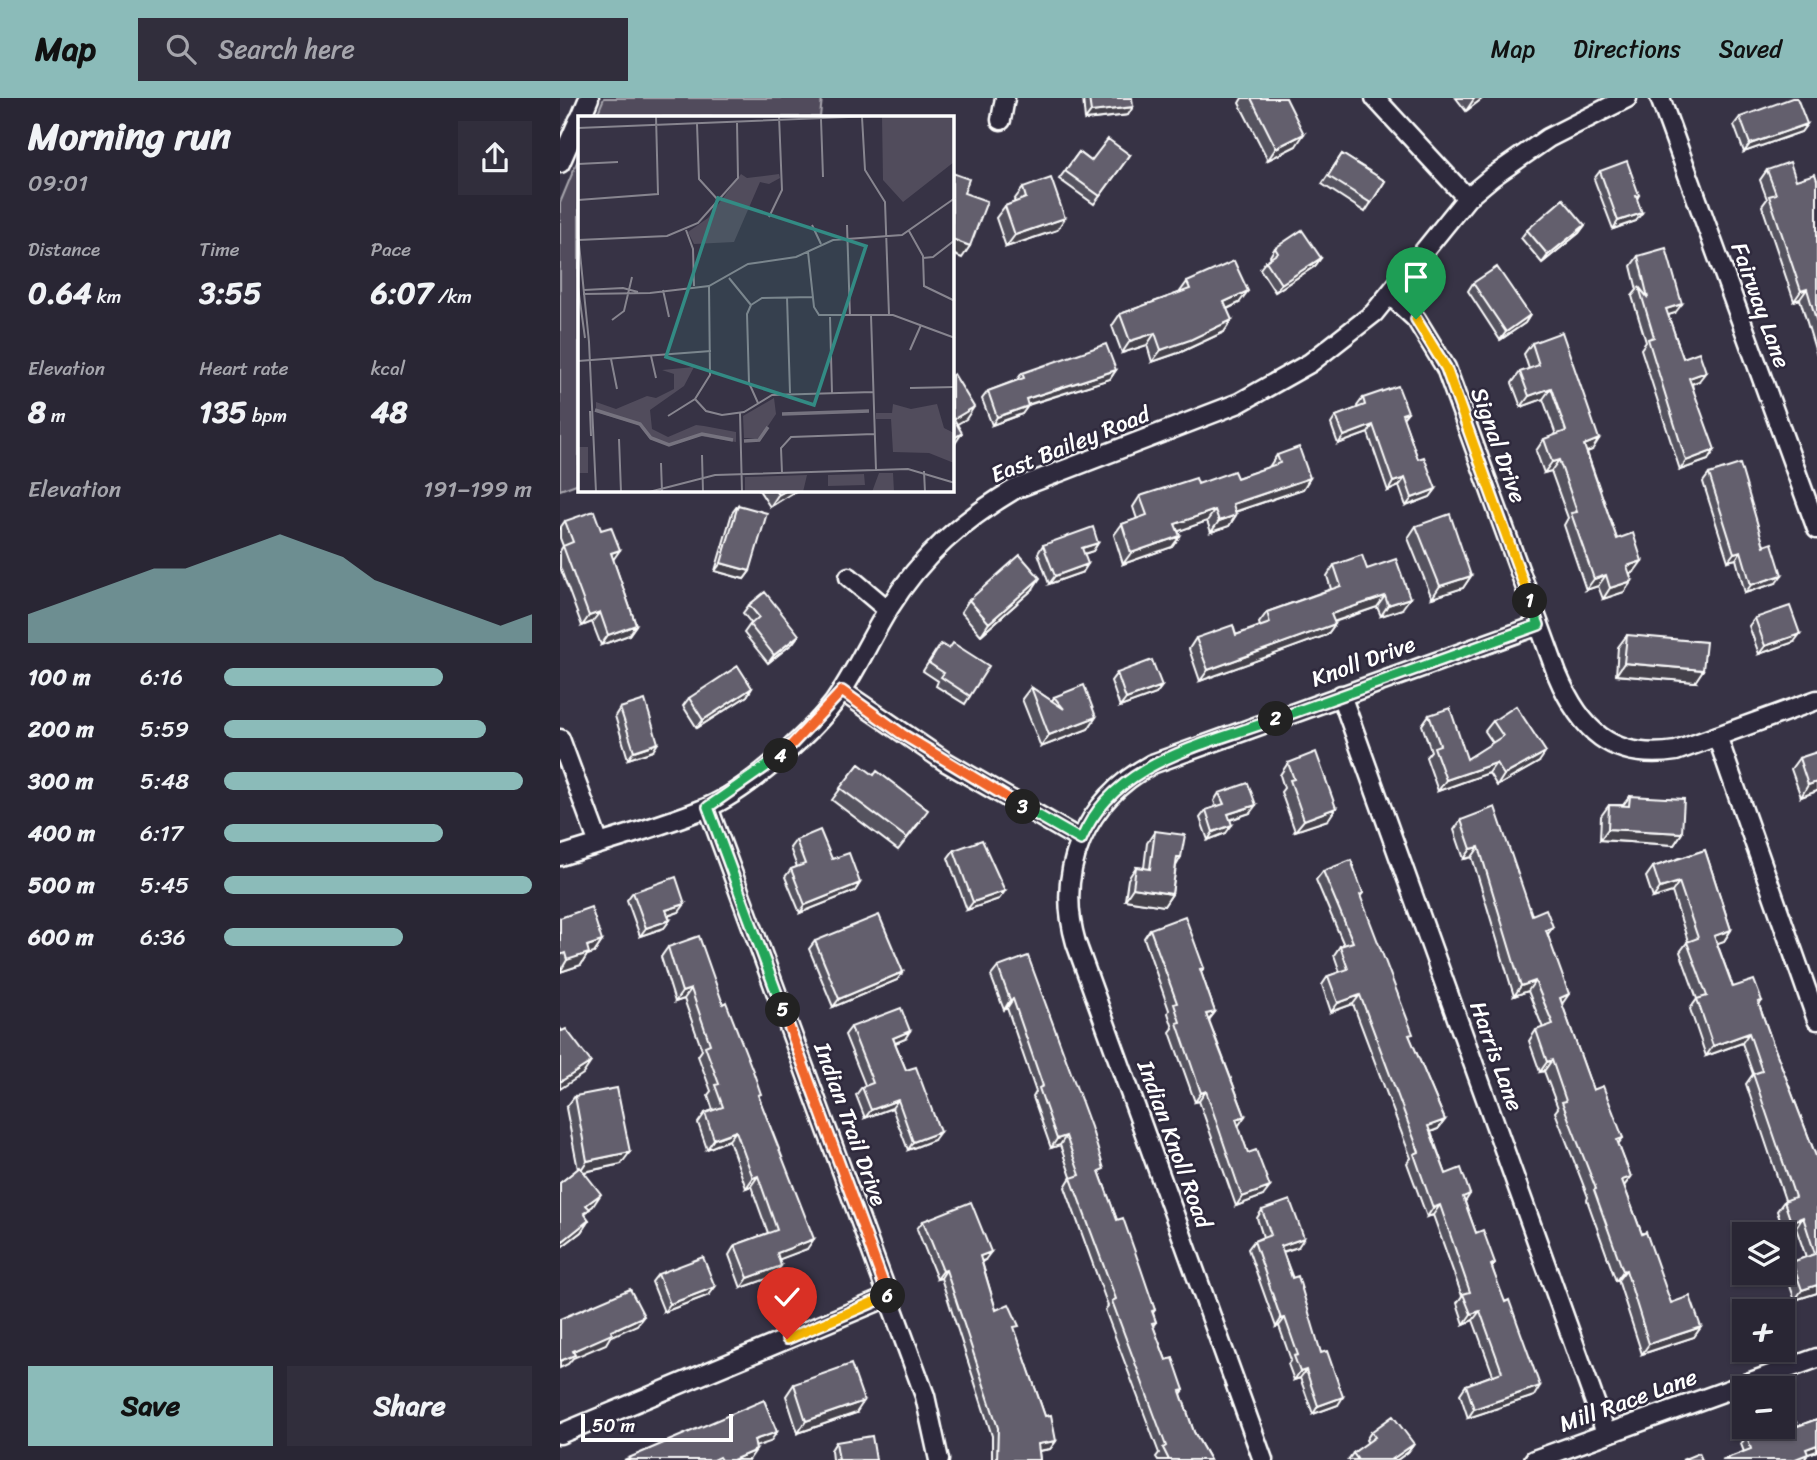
<!DOCTYPE html>
<html lang="en">
<head>
<meta charset="utf-8">
<style>
  :root { --surface:#292634; --page:#312e3c; --text:#f1f3f6; --muted:#a5a5ac; --line:#45434f; --accent:#8bbbb9 }
  body { margin:0; font-family:Sriracha,sans-serif; background:var(--page); color:var(--text); height:100vh; display:flex; flex-direction:column; font-size:26px; white-space:nowrap }
  * { box-sizing:border-box; margin:0 }
  p { font-size:23px; color:var(--muted) }
  .icon { flex:none; width:38px; height:38px; fill:none; stroke:currentColor; stroke-width:2; stroke-linecap:round; stroke-linejoin:round }
  .map { position:relative; flex:1; overflow:hidden }
  .details { display:flex; flex-direction:column; background:var(--surface); width:560px }
  .details>* { flex:none }
  .fabs { position:absolute; left:1172px; top:1124px; display:grid; gap:14px }
  .fabs a { display:grid; place-items:center; width:63px; height:63px; border-radius:0px; background:var(--surface); box-shadow:0 2px 5px #0004,0 0 0 2px var(--line); font-size:35px }
  .scale { position:absolute; left:21px; bottom:18px; width:152px; box-sizing:border-box; padding-left:7px; border:4px solid #fff; border-top:0; font-size:19px; line-height:24px; white-space:nowrap; color:#fff; -webkit-text-stroke:5px #2f2a3d; paint-order:stroke }
  .pin { position:absolute; display:grid; place-items:center; width:60px; height:60px; color:#fff; margin:-72px -30px; border-radius:50% 50% 50% 0; rotate:-45deg; box-shadow:0 0 7px #0007 }
  .pin .icon { rotate:45deg }
  .km { position:absolute; width:35px; height:35px; margin:-18px; border-radius:50%; background:#222; color:#fff; font-size:19px; line-height:35px; text-align:center }
  .round { display:grid; place-items:center; flex:none; width:74px; height:74px; border-radius:0px; background:var(--page) }
  .headline { display:flex; align-items:center; justify-content:space-between; height:119px; padding:0 28px }
  h1 { font-size:38px; font-weight:700; line-height:52px }
  .metrics { display:grid; grid-template-columns:repeat(3,1fr); gap:10px; height:119px; padding:7px 28px }
  .metrics div { display:grid; align-content:center }
  .metrics b { font-size:30px; font-weight:700 }
  .metrics small { font-size:19px; font-weight:400 }
  .metrics p { font-size:19px }
  .chart { height:196px; padding:14px 28px }
  .chart p { display:flex; justify-content:space-between }
  .chart svg { width:100%; height:126px; margin-top:7px; fill:var(--accent); opacity:.7 }
  .primary-button { display:flex; gap:14px; margin-top:auto; padding:14px 28px }
  .primary-button a { flex:1; height:80px; border-radius:0px; background:var(--accent); color:#111; font-size:28px; font-weight:700; line-height:80px; text-align:center }
  .primary-button a+a { background:var(--page); color:var(--text) }
  ul { padding:0 28px; list-style:none; font-size:23px }
  li { display:grid; grid-template-columns:112px 84px 1fr; align-items:center; height:52px }
  li i { height:18px; border-radius:9px; background:var(--accent) }
  header { display:flex; align-items:center; gap:42px; box-sizing:border-box; height:98px; padding:0 35px; background:var(--accent); color:#111 }
  header strong { font-size:33px }
  nav { display:flex; gap:38px; margin-inline-start:auto; font-size:24px }
  .search { width:490px; height:63px; background:var(--page); display:flex; align-items:center; gap:18px; box-sizing:border-box; padding:0 24px; border-radius:0px; color:var(--muted); font-size:26px }
  main { display:flex; flex:1; min-height:0 }
  .map>svg:first-child { display:block }
</style>
</head>
<body>
<header>
<strong>Map</strong>
<div class="search"><svg class="icon" aria-label="search" viewBox="0 0 24 24"><circle cx="10" cy="10" r="6"/><path d="M15 15l6 6"/></svg>Search here</div>
<nav><a>Map</a><a>Directions</a><a>Saved</a></nav>
</header>
<main>
<section class="details">
<div class="headline"><div><h1>Morning run</h1><p>09:01</p></div><a class="round"><svg class="icon" aria-label="share" viewBox="0 0 24 24"><path d="M12 15V3M7 8l5-5 5 5M5 13v7h14v-7"/></svg></a></div>
<div class="metrics">
<div><p>Distance</p><b>0.64<small> km</small></b></div>
<div><p>Time</p><b>3:55</b></div>
<div><p>Pace</p><b>6:07<small> /km</small></b></div>
</div>
<div class="metrics">
<div><p>Elevation</p><b>8<small> m</small></b></div>
<div><p>Heart rate</p><b>135<small> bpm</small></b></div>
<div><p>kcal</p><b>48</b></div>
</div>
<div class="chart"><p><span>Elevation</span>191–199 m</p>
<svg viewBox="0 0 160 44" preserveAspectRatio="none"><path d="M0 44V34L10 30L20 26L30 22L40 18L50 18L60 14L70 10L80 6L90 10L100 14L110 22L120 26L130 30L140 34L150 38L160 34V44z"/></svg>
</div>
<ul>
<li><b>100 m</b>6:16<i style="width:71%"></i></li>
<li><b>200 m</b>5:59<i style="width:85%"></i></li>
<li><b>300 m</b>5:48<i style="width:97%"></i></li>
<li><b>400 m</b>6:17<i style="width:71%"></i></li>
<li><b>500 m</b>5:45<i style="width:100%"></i></li>
<li><b>600 m</b>6:36<i style="width:58%"></i></li>
</ul>
<div class="primary-button"><a>Save</a><a>Share</a></div>
</section>
<div class="map">
<svg width="1257" height="1362" viewBox="0 0 1257 1362">
  <rect width="100%" height="100%" fill="#373345"/>
  <filter id="ink" filterUnits="userSpaceOnUse"><feTurbulence type="fractalNoise" baseFrequency=".0143" numOctaves="2"/><feDisplacementMap in="SourceGraphic" scale="14" xChannelSelector="R" yChannelSelector="G"/><feConvolveMatrix kernelMatrix="1 2 1 2 8 2 1 2 1" color-interpolation-filters="sRGB"/></filter>
  <g filter="url(#ink)">
    <path fill="#514c5c" stroke="#a8a6ae" stroke-width="2" d="M44,0H262L260,19H36Z
      M19,59V385L0,392V105Z"/>
    <g fill="none" stroke-linecap="round" stroke-linejoin="round">
      <g stroke="#fff" stroke-width="23">
        <path id="street" d="M815,0L907,100
          M1100,0L1257,431
          M21,19L29,0
          M441,22L445,0
          M0,65L19,22
          M830,197L856,221L886,270L997,576C1020,631 1051,663 1116,653L1257,602
          M289,479L328,512
          M282,593L386,664L521,742
          M781,597L1046,1335
          M1157,638L1257,922
          M0,641L39,746
          M148,709L365,1298L379,1362
          M0,758C48,743 99,729 146,710C186,693 246,640 273,606C295,576 309,542 329,510C361,458 403,422 455,391L679,305L750,265L814,215L907,100L932,79L988,40L1067,0
          M0,1336L328,1199
          M703,1362L516,845C495,773 525,702 592,666L979,527
          M974,1362L1257,1260"/>
      </g>
      <use href="#street" stroke="#2f2a3d" stroke-width="18"/>
    </g>
    <path fill="#55525e" stroke="#fff" stroke-width="2" d="M523,0H572L568,17L525,22Z
      M682,0H726L736,48L708,62L679,5Z
      M896,0H923L906,13Z
      M1180,19L1247,26L1241,34L1184,54L1174,27Z
      M519,54L531,63L570,57L534,106L499,81Z
      M782,56L825,83L805,114L762,86Z
      M1207,72L1236,82H1257V258L1240,201L1234,203L1202,108L1207,101L1200,82Z
      M1040,73L1079,97L1077,101L1076,123L1053,131L1034,81Z
      M463,90L497,132L446,149L436,120L445,108L455,104L454,102Z
      M1025,127L1019,135L982,165L961,140L967,132Z
      M715,150L761,160L755,168L715,194L700,171L706,163L711,160L710,158Z
      M1078,158L1115,215L1108,217L1123,260L1139,283L1132,286L1148,362L1120,372L1081,251L1086,244L1072,198L1077,192L1071,168Z
      M627,184L679,205L667,211L664,234L621,254L592,264L587,247L562,255L552,228L560,216L619,195Z
      M913,185L970,217L965,225L940,242L908,193Z
      M972,245L1032,352L1027,354L1057,441L1074,474L1070,476L1064,494L1043,501L1038,488L1026,492L1004,427L1008,420L991,373L984,375L976,353L984,341L996,337L983,301L961,309L952,285L960,274L969,271L964,256Z
      M556,272L550,281L468,307L462,316L432,327L422,301L428,293L457,282L462,275Z
      M803,300L848,314L843,320L858,361L876,391L870,399L846,408L839,388L828,393L808,335L778,346L771,326L776,318L798,310L797,308Z
      M717,357L750,380L743,391L675,414L676,417L669,428L651,434L647,423L618,433L620,438L612,449L563,466L554,437L562,426L577,421L573,409L580,398L638,386L677,380L709,369Z
      M1149,376L1216,485L1185,495L1176,461L1168,463L1143,384Z
      M199,392H237L210,409Z
      M178,407L190,473L184,481L155,473L172,415Z
      M5,423L53,461L76,527L69,537L41,547L32,524L22,528L0,469V453L3,448L0,440V430Z
      M856,428L911,478L903,490L872,500L848,440Z
      M538,445L533,453L524,456L523,474L489,486L478,455L483,447Z
      M774,467L807,471L842,511L821,518L817,509L774,524L775,526L767,537L640,583L629,551L636,540L676,537L700,528L699,525L707,514L771,491L767,478Z
      M472,492L421,537L401,514L409,502Z
      M189,507L233,545L208,565L184,535L191,525L183,515Z
      M1195,520L1234,544L1199,556L1189,528Z
      M1067,537L1135,584L1056,577L1058,549Z
      M375,554L410,598L405,606L376,588L378,583L363,573Z
      M557,575L602,588L596,596L560,609L551,583Z
      M471,589L492,603L494,599L536,619L528,631L481,649L462,601Z
      M192,590L187,598L137,630L123,608L129,600Z
      M60,610L93,653L68,661L55,618Z
      M869,617L907,661L933,645L925,633L933,623L979,664L937,688L929,675L878,693L866,659L871,653L862,627Z
      M1239,660L1257,693L1241,699L1231,671Z
      M728,665L768,722L735,733L721,694L724,690L720,677Z
      M299,666L360,724L338,752L272,702Z
      M659,695L690,715L670,722L666,735L648,742L640,720L646,712L656,709L654,703Z
      M1070,698L1122,735L1114,747L1040,742L1041,718L1049,707H1063Z
      M901,722L972,817L993,829L988,836L1002,906L1033,992L1063,1040L1058,1046L1071,1079L1064,1088L1082,1136L1111,1205L1141,1229L1134,1239L1082,1256L1058,1182L1056,1183L1027,1102L1028,1099L995,1014L998,1010L984,973L980,974L969,943L976,932L983,930L968,893L954,898L912,759L904,761L894,732Z
      M595,733L621,759L616,768L612,796L604,808L565,802L568,781L576,769L584,770L587,745Z
      M236,742L272,761L300,785L295,793L240,815L225,779L231,771L237,769L230,750Z
      M394,752L445,793L439,801L407,812L388,760Z
      M1145,752L1171,832L1164,843L1157,845L1173,889L1202,903L1199,907L1213,946L1257,1061V1195L1235,1202L1225,1174L1232,1164L1246,1159L1236,1130L1224,1134L1217,1113L1225,1102L1186,986L1193,976L1182,945L1146,958L1130,911L1137,901L1120,854L1128,843L1112,794L1093,800L1086,779L1093,769Z
      M763,773L803,795L800,799L850,940L885,1022L878,1031L871,1034L886,1076L910,1096L905,1104L916,1135L935,1165L932,1169L974,1298L908,1320L900,1296L906,1287L933,1277L913,1222L904,1226L897,1205L902,1198L873,1117L867,1119L847,1065L851,1060L793,906L771,914L762,887L768,878L780,874L774,857L780,848L784,847L756,782Z
      M73,794L119,814L108,818L110,822L104,830L80,838L67,802Z
      M0,820L42,843L34,855L27,857L21,867L0,874Z
      M590,831L644,870L641,874L655,914L649,922L685,1018L678,1027L703,1098L676,1108L639,1003L635,1004L610,934L613,930L608,915L609,912L584,840Z
      M255,843L343,874L337,882L273,909L249,851Z
      M108,849L163,906L199,999L247,1151L219,1161L215,1178L181,1190L169,1157L175,1147L208,1135L191,1088L186,1090L169,1042L147,1051L138,1025L145,1015L153,1012L148,997L151,993L138,958L142,952L124,901L115,904L101,859Z
      M438,869L540,1076L557,1122L595,1212L593,1215L596,1224L593,1228L606,1262L624,1292L621,1296L634,1334L650,1362H598L596,1359L599,1355L545,1212L548,1208L505,1089L511,1079L500,1047L491,1050L473,999L476,994L447,910L444,912L431,878Z
      M291,929L345,941L335,945L374,1042L348,1052L332,1010L305,1020L296,997L302,989L305,987L285,937Z
      M15,998L61,1066L24,1074L33,1108L29,1110L25,1117L29,1122L21,1134L0,1150V1085L18,1071L6,1010Z
      M702,1112L738,1149L723,1154L761,1255L778,1307L753,1316L740,1280L734,1282L728,1266L731,1262L719,1228L716,1229L688,1151L694,1143L703,1139L697,1120Z
      M363,1123L425,1162L422,1164L436,1212L455,1233L485,1318L496,1343L490,1351L479,1353L480,1362H432V1338L381,1180L377,1181L357,1131Z
      M98,1176L155,1189L149,1197L104,1214L92,1184Z
      M234,1286L296,1315L238,1335L226,1298Z
      M1257,1321V1353L1248,1356L1244,1362H1162L1184,1354L1181,1346L1187,1338L1217,1331L1238,1328Z
      M811,1334L854,1346L848,1354L837,1362H788L793,1355L808,1345L806,1342Z
      M276,1344L316,1362H272L271,1352Z"/>
    <path fill="#45424c" stroke="#fff" stroke-width="2" d="M915,0H923L906,13L914,1Z
      M573,9L568,17L525,22L531,14Z
      M1247,26L1241,34L1184,54L1190,46Z
      M744,36L736,48L708,62L716,50Z
      M1082,115L1076,123L1053,131L1058,123Z
      M505,120L497,132L446,149L455,137Z
      M1025,127L1019,135L982,165L988,157Z
      M392,141L410,148L402,160L392,156Z
      M761,160L755,168L715,194L721,186Z
      M1247,191L1240,201L1234,203L1241,193Z
      M688,193L679,205L656,216L664,204Z
      M1122,206L1115,215L1099,220L1106,211Z
      M970,217L965,225L940,242L946,234Z
      M672,222L664,234L621,254L592,264L601,252Z
      M595,235L587,247L562,255L570,243Z
      M556,272L550,281L460,309L466,301Z
      M1146,274L1139,283L1123,289L1129,280Z
      M991,290L983,301L961,309L969,298Z
      M468,308L462,316L432,327L437,319Z
      M414,309L406,321L392,329L394,321Z
      M813,327L808,335L778,346L784,338Z
      M402,335L394,347L392,348V341Z
      M1039,341L1032,352L1016,358L1024,347Z
      M1155,352L1148,362L1120,372L1126,363Z
      M999,362L991,373L984,375L992,364Z
      M750,380L743,391L665,417L673,406Z
      M845,380L839,388L828,393L833,384Z
      M876,391L870,399L846,408L852,400Z
      M227,392H237L210,409L218,397Z
      M655,412L647,423L608,437L615,426Z
      M676,417L669,428L651,434L659,423Z
      M620,438L612,449L563,466L571,455Z
      M538,445L533,453L517,458L522,450Z
      M60,452L53,462L51,455Z
      M1181,453L1176,461L1168,463L1174,455Z
      M1082,463L1074,474L1059,479L1067,468Z
      M161,465L190,473L184,481L155,473Z
      M528,466L523,474L489,486L495,478Z
      M1046,477L1038,488L1026,492L1034,481Z
      M1222,477L1216,485L1185,495L1191,487Z
      M911,478L903,490L872,500L880,488Z
      M480,480L472,492L421,537L429,525Z
      M1072,483L1064,494L1043,501L1050,490Z
      M825,498L817,509L764,527L771,516Z
      M850,500L842,511L821,518L828,507Z
      M40,514L32,524L22,528L29,518Z
      M775,526L767,537L640,583L648,572Z
      M76,527L69,537L41,547L48,537Z
      M1240,536L1234,544L1199,556L1205,548Z
      M239,537L233,545L208,565L214,557Z
      M1064,565L1143,572L1135,584L1056,577Z
      M602,588L596,596L560,609L566,601Z
      M192,590L187,598L137,630L143,622Z
      M536,619L528,631L481,649L489,637Z
      M98,645L93,653L68,661L74,653Z
      M986,654L979,664L937,688L944,677Z
      M936,665L929,675L878,693L886,682Z
      M1257,684V693L1241,699L1248,687Z
      M696,707L690,715L663,724L668,716Z
      M776,710L768,722L735,733L744,722Z
      M672,727L666,735L648,742L653,734Z
      M1048,731L1122,735L1114,747L1040,742Z
      M919,749L912,759L904,761L911,751Z
      M1119,784L1112,794L1093,800L1100,790Z
      M300,785L295,793L240,815L245,807Z
      M573,790L612,796L604,808L565,802Z
      M445,793L439,801L407,812L413,804Z
      M125,806L119,814L101,820L106,812Z
      M110,822L104,830L80,838L86,830Z
      M1171,832L1164,843L1147,849L1154,838Z
      M42,843L34,855L27,857L21,867L0,874L7,862L27,848Z
      M343,874L337,882L273,909L279,901Z
      M975,883L968,893L954,898L961,888Z
      M131,891L124,901L115,904L122,894Z
      M1009,896L1002,906L1000,900Z
      M800,897L793,906L771,914L778,905Z
      M453,901L447,910L444,912L450,902Z
      M655,914L648,923L646,916Z
      M350,933L345,941L328,948L333,940Z
      M1189,935L1182,945L1146,958L1153,948Z
      M992,962L984,973L980,974L987,964Z
      M31,964L23,976L0,991V984Z
      M646,993L639,1003L635,1004L641,995Z
      M338,1002L332,1010L305,1020L311,1012Z
      M685,1018L679,1027L669,1030L676,1021Z
      M885,1022L878,1031L862,1037L868,1028Z
      M176,1033L169,1042L147,1051L154,1041Z
      M380,1034L374,1042L348,1052L353,1044Z
      M506,1038L500,1047L491,1050L497,1041Z
      M70,1054L61,1066L19,1075L27,1063Z
      M198,1078L191,1088L186,1090L193,1080Z
      M1071,1079L1063,1089L1062,1082Z
      M710,1089L703,1098L676,1108L682,1099Z
      M41,1096L33,1108L18,1119L26,1107Z
      M880,1107L873,1117L867,1119L873,1110Z
      M1243,1119L1236,1130L1224,1134L1231,1124Z
      M29,1122L21,1134L0,1150V1146L3,1143Z
      M744,1140L738,1149L715,1156L721,1148Z
      M254,1141L247,1151L210,1165L217,1155Z
      M431,1154L425,1162L414,1166L420,1158Z
      M221,1168L215,1178L181,1190L188,1180Z
      M386,1172L381,1180L377,1181L383,1173Z
      M1066,1172L1058,1182L1056,1183L1063,1173Z
      M1257,1187V1195L1235,1202L1242,1192Z
      M155,1189L149,1197L104,1214L110,1206Z
      M920,1213L913,1222L904,1226L911,1216Z
      M84,1218L77,1227L50,1239L46,1246L13,1260L8,1266L0,1270V1263L13,1253L51,1233Z
      M725,1220L719,1228L716,1229L721,1221Z
      M1141,1229L1134,1239L1082,1256L1089,1246Z
      M746,1272L740,1280L734,1282L740,1274Z
      M980,1288L974,1298L908,1320L914,1311Z
      M783,1299L778,1307L753,1316L758,1308Z
      M304,1303L296,1315L238,1335L246,1323Z
      M217,1334L210,1344L186,1352L194,1342Z
      M496,1343L490,1351L472,1354L478,1346Z
      M854,1346L848,1354L837,1362H831Z
      M1257,1347V1353L1240,1359L1246,1351Z
      M196,1352L189,1362H173Z
      M1248,1356L1244,1362H1233Z"/>
    <path fill="#635f6d" stroke="#fff" stroke-width="2" d="M529,0H572L573,9L531,14Z
      M691,0H726L744,36L716,50Z
      M1232,0H1237L1247,26L1190,46L1180,19Z
      M548,41L570,57L540,98L505,73L519,54L531,63Z
      M782,56L825,83L811,105L768,78Z
      M1067,63L1079,97L1076,98L1082,115L1058,123L1040,73Z
      M1230,64L1236,82L1255,76L1257,82V225L1247,191L1241,193L1209,98L1216,96L1207,72Z
      M392,75L409,81L404,95L427,103L410,148L392,141Z
      M491,80L505,120L455,137L445,108L466,100L463,90Z
      M1003,101L1025,127L988,157L967,132Z
      M742,132L761,160L721,186L706,163L718,155L715,150Z
      M1106,150L1122,206L1106,211L1123,260L1139,254L1146,274L1129,280L1155,352L1126,363L1088,241L1094,239L1079,189L1088,200L1078,158Z
      M674,163L688,193L664,204L672,222L630,242L601,252L595,235L570,243L560,216L630,191L627,184Z
      M937,169L970,217L946,234L913,185Z
      M1002,234L1039,341L1024,347L1057,441L1073,435L1082,463L1067,468L1072,483L1050,490L1046,477L1034,481L1011,415L1017,414L999,362L992,364L984,341L1006,333L991,290L969,298L960,274L979,267L972,245Z
      M546,246L556,272L466,301L468,308L437,319L428,293L464,280L462,275Z
      M394,276L414,309L394,321L402,335L392,341V277Z
      M838,288L848,314L842,316L858,361L864,359L876,391L852,400L845,380L833,384L813,327L784,338L776,318L805,307L803,300Z
      M739,349L750,380L673,406L676,417L659,423L655,412L615,426L620,438L571,455L562,426L587,417L580,398L636,380L638,386L674,373L677,380L720,365L717,357Z
      M1180,366L1204,448L1212,445L1222,477L1191,487L1181,453L1174,455L1149,376Z
      M215,392H227L218,397Z
      M178,407L207,415L190,473L161,465Z
      M34,413L41,432L51,429L60,452L51,455L76,527L48,537L40,514L29,518L3,448L13,444L5,423Z
      M890,416L911,478L880,488L856,428Z
      M533,429L538,445L522,450L528,466L495,478L483,447Z
      M460,457L480,480L429,525L409,502Z
      M802,457L807,471L836,461L850,500L828,507L825,498L771,516L775,526L648,572L636,540L673,527L676,537L710,525L707,514L781,488L774,467Z
      M205,494L239,537L214,557L190,527L199,519L189,507Z
      M1230,508L1240,536L1205,548L1195,520Z
      M1067,537L1146,544L1143,572L1064,565Z
      M393,545L429,568L410,598L381,579L384,575L369,565L381,546L389,551Z
      M592,562L602,588L566,601L557,575Z
      M178,568L192,590L143,622L129,600Z
      M524,587L536,619L489,637L471,589L504,611L494,599Z
      M85,602L98,645L74,653L60,610Z
      M956,608L986,654L944,677L936,665L886,682L874,649L880,647L869,617L890,610L907,661L943,638L933,623Z
      M756,654L776,710L744,722L730,682L734,681L728,665Z
      M1257,654V684L1248,687L1239,660Z
      M299,666L314,677L317,673L368,712L347,740L280,690Z
      M688,685L696,707L668,716L672,727L653,734L646,712L664,706L659,695Z
      M1070,698L1124,701L1122,735L1048,731L1049,707L1069,708Z
      M935,709L972,817L986,811L993,829L986,832L1009,896L1000,900L1033,992L1043,988L1063,1040L1057,1042L1071,1079L1062,1082L1082,1136L1086,1134L1111,1205L1130,1198L1141,1229L1089,1246L1066,1172L1063,1173L1034,1092L1036,1091L1002,1004L1006,1003L992,962L987,964L976,932L993,926L975,883L961,888L919,749L911,751L901,722Z
      M260,732L272,761L289,755L300,785L245,807L231,771L245,766L236,742Z
      M595,733L625,737L621,759H617L612,796L573,790L576,769L590,771Z
      M422,742L445,793L413,804L394,752Z
      M1145,752L1171,832L1154,838L1173,889L1194,882L1202,903L1198,904L1213,946L1257,1061V1187L1242,1192L1232,1164L1255,1156L1243,1119L1231,1124L1224,1103L1235,1099L1193,976L1202,973L1189,935L1153,948L1137,901L1147,898L1127,844L1138,840L1119,784L1100,790L1093,769Z
      M791,762L803,795L800,797L853,936L849,937L885,1022L868,1028L886,1076L901,1070L910,1096L903,1099L916,1135L923,1132L935,1165L931,1167L945,1204L949,1202L980,1288L914,1311L906,1287L942,1274L920,1213L911,1216L903,1196L910,1194L880,1107L873,1110L854,1056L859,1054L800,897L778,905L768,878L788,871L780,848L793,844L763,773Z
      M116,779L125,806L106,812L110,822L86,830L73,794Z
      M31,809L42,843L27,848L29,855L7,862L5,855L0,857V820Z
      M319,817L343,874L279,901L255,843Z
      M625,818L644,870L640,871L655,914L646,916L685,1018L676,1021L688,1055L696,1052L710,1089L682,1099L646,993L641,995L617,925L620,924L614,906L617,905L590,831Z
      M139,838L163,906L166,904L193,973L201,996L198,997L254,1141L217,1155L221,1168L188,1180L175,1147L217,1132L198,1078L193,1080L176,1033L154,1041L145,1015L163,1009L155,987L159,986L145,948L150,946L131,891L122,894L108,849Z
      M468,858L531,1029L544,1071L539,1073L557,1122L563,1120L580,1168L595,1212L592,1213L596,1224L592,1225L606,1262L613,1260L624,1292L620,1293L634,1334L650,1362H609L603,1350L606,1348L552,1203L556,1201L511,1080L520,1077L506,1038L497,1041L479,990L483,988L453,901L450,902L438,869Z
      M341,910L350,933L333,940L346,972L356,969L380,1034L353,1044L338,1002L311,1012L302,989L313,985L291,929Z
      M0,930L2,933L6,931L31,964L0,984Z
      M57,990L70,1054L27,1063L15,998Z
      M20,1069L41,1096L26,1107L30,1111L24,1115L29,1122L3,1143L0,1140V1085Z
      M730,1102L744,1140L721,1148L732,1180L738,1178L761,1255L767,1253L783,1299L758,1308L746,1272L740,1274L734,1258L738,1257L725,1220L721,1221L694,1143L711,1137L702,1112Z
      M411,1104L431,1154L420,1158L436,1212L449,1206L459,1228L454,1229L485,1318L491,1317L496,1343L478,1346L480,1362H437L438,1330L386,1172L383,1173L363,1123Z
      M143,1159L155,1189L110,1206L98,1176Z
      M70,1191L84,1218L51,1233L52,1236L13,1253L15,1257L0,1263V1221Z
      M291,1266L304,1303L246,1323L234,1286Z
      M204,1302L217,1334L194,1342L196,1352L173,1362H161L159,1359L153,1362H64Z
      M833,1318L854,1346L831,1362H798L793,1355L815,1339L811,1334Z
      M1257,1321V1347L1246,1351L1248,1356L1233,1362H1162L1191,1351L1187,1338L1215,1328H1216L1217,1331L1236,1324L1238,1328Z
      M312,1338L316,1362H279L276,1344Z
      M1139,1355L1142,1362H1122Z"/>
  </g>
  <g fill="none" stroke-linecap="round" stroke-linejoin="round" filter="url(#ink)">
    <g stroke="#fff" stroke-width="14">
      <path id="split-1" d="M856,221L886,270L970,503"/>
    </g>
    <g stroke="#fff" stroke-width="14">
      <path id="split-2" d="M716,621L979,527L970,503"/>
    </g>
    <g stroke="#fff" stroke-width="14">
      <path id="split-3" d="M463,709L521,742C554,663 643,648 716,621"/>
    </g>
    <g stroke="#fff" stroke-width="14">
      <path id="split-4" d="M221,658L282,593L342,636L463,709"/>
    </g>
    <g stroke="#fff" stroke-width="14">
      <path id="split-5" d="M221,658L148,709L223,912"/>
    </g>
    <g stroke="#fff" stroke-width="14">
      <path id="split-6" d="M223,912L328,1198"/>
    </g>
    <g stroke="#fff" stroke-width="14">
      <path id="split-7" d="M227,1241L328,1198"/>
    </g>
    <use href="#split-1" stroke="#f5b400" stroke-width="9"/>
    <use href="#split-2" stroke="#22a559" stroke-width="9"/>
    <use href="#split-3" stroke="#22a559" stroke-width="9"/>
    <use href="#split-4" stroke="#f0652b" stroke-width="9"/>
    <use href="#split-5" stroke="#22a559" stroke-width="9"/>
    <use href="#split-6" stroke="#f0652b" stroke-width="9"/>
    <use href="#split-7" stroke="#f5b400" stroke-width="9"/>
  </g>
  <g text-anchor="middle" stroke-width="5" stroke-linejoin="round" paint-order="stroke">
    <g font-size="23" fill="#fff" stroke="#2f2a3d">
      <text transform="translate(1201 207) rotate(70)" y="8">Fairway Lane</text>
      <text transform="translate(510 346) rotate(-22)" y="8">East Bailey Road</text>
      <text transform="translate(939 347) rotate(70)" y="8">Signal Drive</text>
      <text transform="translate(803 563) rotate(-20)" y="8">Knoll Drive</text>
      <text transform="translate(937 958) rotate(70)" y="8">Harris Lane</text>
      <text transform="translate(291 1026) rotate(70)" y="8">Indian Trail Drive</text>
      <text transform="translate(615 1046) rotate(70)" y="8">Indian Knoll Road</text>
      <text transform="translate(1068 1302) rotate(-20)" y="8">Mill Race Lane</text>
    </g>
  </g>
  <g transform="translate(18 18)">
    <rect width="376" height="376" fill="#373345"/>
    <path d="M304,0H376V46L325,86L305,64ZM163,58L169,62L201,58L202,62L191,68L182,66L156,126L116,128L110,116L130,102ZM116,251L106,270L72,294L74,313L90,321L118,309L126,310L158,316V326L122,320L91,330L72,323L61,309L18,296V286L38,293L69,280L78,282L96,273V258L84,254ZM196,282L198,298L182,322H166L165,300ZM315,288L333,293L359,288L366,312L376,317V347L351,337L315,336L313,303H298V297H314ZM1,331H10V357H0ZM301,357H315L316,376H294ZM286,358L287,369L250,370V359ZM229,359L225,376H167V361Z" fill="#514c5c"/>
    <path fill="none" stroke="#76737f" stroke-width="3.5" d="M17,294L62,308L73,322L91,329L124,318L155,324M204,298L291,295M166,325L181,324L190,311"/>
    <path fill="none" stroke="#87858f" stroke-width="2" d="M284,1L287,54L307,86L311,199M243,3L245,61M119,8L121,63L141,85M0,12L295,0M0,48L40,46M0,84L80,78L78,0M191,101L204,74L201,0M234,109L243,128M269,109L272,200M108,114L115,133L116,170M331,115L345,140L346,170L377,185M0,118L11,226L18,376M0,124L89,120L120,107L160,62L159,6M230,136L236,191L241,199H315L377,222M345,142L355,141L377,124M151,162L173,189M0,171L7,222M6,174L45,172L60,176M85,174L91,201M5,178L72,177L131,170L170,148L218,141L255,124L324,119L377,82M209,181L212,277M173,189L169,198L171,267L180,287M173,189L184,182L235,181M293,199L298,354M252,201L254,277M34,204L46,195L54,161M332,234L343,209M73,240L78,262M33,243L39,273M0,245L133,235M332,272L377,271M117,283L128,295L144,299L166,296L194,279L295,276M12,295L13,320M162,297L164,376M90,300L117,283L132,259L131,170M41,323L43,376M124,339L125,376M83,347L84,376M346,355L347,376M204,357L203,332L213,321L296,318M71,376L137,359L330,353L377,367"/>
    <path fill="#338b84" fill-opacity="0.15" stroke="#338b84" stroke-width="3.5" d="M140,82L288,130L236,289L88,241Z"/>
    <rect width="376" height="376" fill="none" stroke="#fff" stroke-width="3.5"/>
  </g>
</svg>
<div class="fabs">
<a><svg class="icon" aria-label="layers" viewBox="0 0 24 24"><path d="M12 4l9 5-9 5-9-5zM3 14l9 5 9-5"/></svg></a>
<a>+</a>
<a>−</a>
</div>
<div class="scale">50 m</div>
<div class="pin" style="left:856px;top:221px;background:#1e9e55"><svg class="icon" aria-label="arrive" viewBox="0 0 24 24"><path d="M6 21V4h12l-3 4 3 4H6"/></svg></div>
<div class="pin" style="left:227px;top:1241px;background:#d93025"><svg class="icon" aria-label="check" viewBox="0 0 24 24"><path d="M5 12l5 5 9-10"/></svg></div>
<b class="km" style="left:970px;top:503px">1</b>
<b class="km" style="left:716px;top:621px">2</b>
<b class="km" style="left:463px;top:709px">3</b>
<b class="km" style="left:221px;top:658px">4</b>
<b class="km" style="left:223px;top:912px">5</b>
<b class="km" style="left:328px;top:1198px">6</b>
</div>
</main>
</body>
</html>
